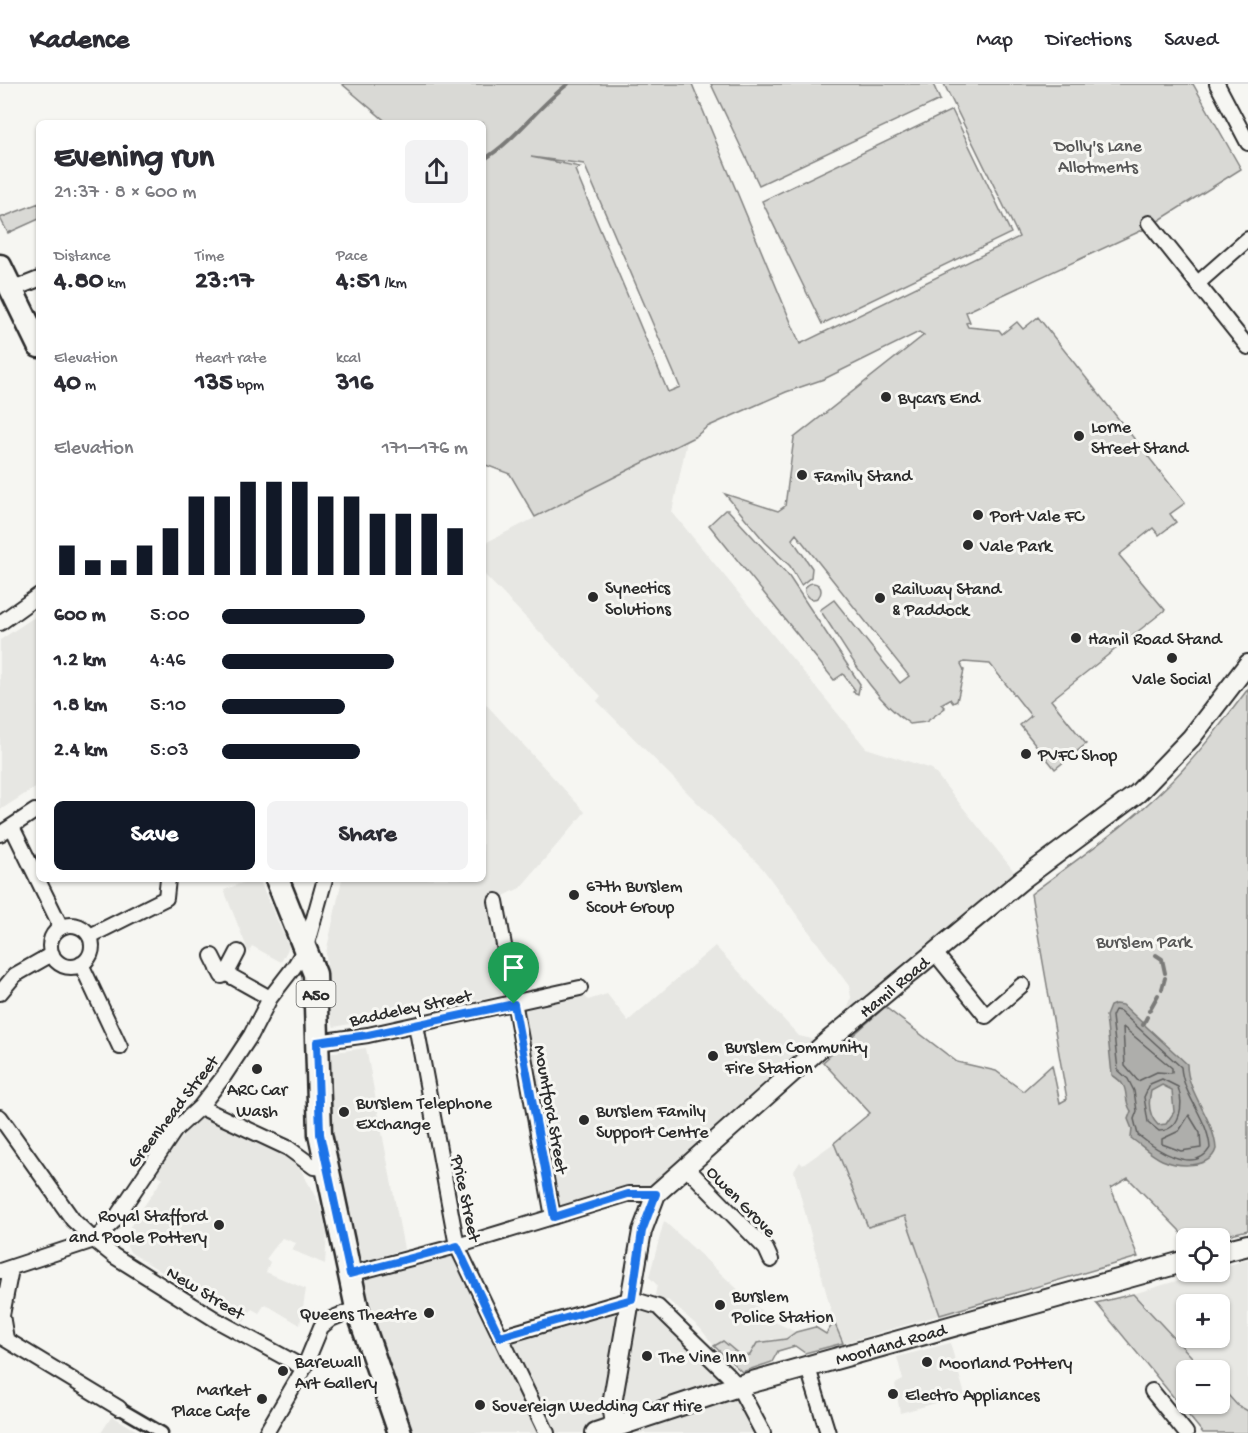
<!DOCTYPE html>
<html lang="en">
<head>
<meta charset="utf-8">
<style>
  :root { --surface:#fff; --page:#f2f2f3; --text:#2b2b33; --muted:#7c7c81; --line:#e1e1e2; --accent:#111827 }
  body { margin:0; font-family:"Gochi Hand",sans-serif; background:var(--page); color:var(--text); height:100vh; display:flex; flex-direction:column; font-size:22px; white-space:nowrap }
  * { box-sizing:border-box; margin:0 }
  p { font-size:20px; color:var(--muted) }
  .icon { flex:none; width:33px; height:33px; fill:none; stroke:currentColor; stroke-width:2; stroke-linecap:round; stroke-linejoin:round }
  .map { position:relative; flex:1; overflow:hidden }
  .details { position:absolute; left:36px; top:36px; width:450px; height:762px; display:flex; flex-direction:column; background:var(--surface); border-radius:9px; box-shadow:0 2px 4px #0004 }
  .details>* { flex:none }
  .fabs { position:absolute; left:1176px; top:1144px; display:grid; gap:12px }
  .fabs a { display:grid; place-items:center; width:54px; height:54px; border-radius:9px; background:var(--surface); box-shadow:0 2px 4px #0004; font-size:30px }
  .pin { position:absolute; display:grid; place-items:center; width:51px; height:51px; color:#fff; margin:-62px -26px; border-radius:50% 50% 50% 0; rotate:-45deg; box-shadow:0 0 6px #0007 }
  .pin .icon { rotate:45deg }
  .round { display:grid; place-items:center; flex:none; width:63px; height:63px; border-radius:9px; background:var(--page) }
  .head { display:flex; align-items:center; justify-content:space-between; height:102px; padding:0 18px }
  h1 { font-size:33px; font-weight:800; line-height:45px }
  .stats { display:grid; grid-template-columns:repeat(3,1fr); gap:9px; height:102px; padding:6px 18px }
  .stats div { display:grid; align-content:center }
  .stats b { font-size:26px; font-weight:800 }
  .stats small { font-size:16px; font-weight:400 }
  .stats p { font-size:16px }
  .chart { height:168px; padding:12px 18px }
  .chart p { display:flex; justify-content:space-between }
  .chart svg { width:100%; height:108px; margin-top:6px; stroke:var(--accent); stroke-width:6 }
  .button { display:flex; gap:12px; margin-top:auto; padding:12px 18px }
  .button a { flex:1; height:69px; border-radius:9px; background:var(--accent); color:#fff; font-size:24px; font-weight:800; line-height:69px; text-align:center }
  .button a+a { background:var(--page); color:var(--text) }
  ul { padding:0 18px; list-style:none; font-size:20px }
  li { display:grid; grid-template-columns:96px 72px 1fr; align-items:center; height:45px }
  li i { height:15px; border-radius:8px; background:var(--accent) }
  header { display:flex; align-items:center; gap:36px; box-sizing:border-box; height:84px; padding:0 30px; background:var(--surface); border-bottom:2px solid var(--line) }
  header strong { font-size:28px }
  nav { display:flex; gap:33px; margin-inline-start:auto; font-size:21px }
  .map>svg:first-child { display:block }
</style>
</head>
<body>
<header>
<strong>Kadence</strong>
<nav><a>Map</a><a>Directions</a><a>Saved</a></nav>
</header>
<div class="map">
<svg width="1248" height="1349" viewBox="0 0 1248 1349">
  <rect width="100%" height="100%" fill="#f6f6f2"/>
  <filter id="ink" filterUnits="userSpaceOnUse"><feTurbulence type="fractalNoise" baseFrequency=".0167" numOctaves="2"/><feDisplacementMap in="SourceGraphic" scale="12" xChannelSelector="R" yChannelSelector="G"/><feConvolveMatrix kernelMatrix="1 2 1 2 8 2 1 2 1" color-interpolation-filters="sRGB"/></filter>
  <g filter="url(#ink)">
    <path fill="#e7e7e3" fill-rule="evenodd" d="M687,357L672,428L866,664L932,685L1013,786L1018,800L856,935L847,928L851,913L849,902L763,785L597,617L601,612L483,489V460Z
      M39,530V701L0,726V556Z
      M483,617L585,728L520,804L489,819L502,911L334,943L330,934L326,869L342,795H483Z
      M252,795H259L289,863L281,878L252,862L249,869L224,806Z
      M715,862L799,952L812,955L821,964L656,1110L553,1133L514,920L580,904L588,916L607,910L628,937Z
      M366,964L404,1165L359,1179L336,1071L327,969Z
      M197,1034L211,1036L286,1071L301,1086L320,1121L327,1149L325,1180L292,1166L296,1159L282,1154L266,1175L270,1178L266,1188L306,1205L300,1241L265,1220L259,1229L252,1225L244,1238L131,1169L127,1163V1147L163,1094L155,1089Z
      M834,1059L868,1143L905,1132L940,1231L843,1259L834,1238L794,1087L800,1078L803,1081Z
      M664,1137L771,1236L796,1248L786,1255H771L750,1271L741,1272L723,1257L714,1262L700,1244L668,1216L662,1217L655,1211L657,1201L649,1193Z
      M457,1165L501,1250L621,1217L649,1222L728,1295L756,1349H407L355,1195Z
      M1248,1175V1327L1237,1321L1220,1302V1287H1205L1133,1210L1206,1188H1220V1184ZM1186,1221H1220V1254H1186Z
      M950,1259L965,1311L900,1329L895,1300L903,1296L897,1273Z
      M112,1332L141,1349H101Z"/>
    <path fill="#d9d9d5" stroke="#828280" stroke-width="1.5" fill-rule="evenodd" d="M342,0H692L800,260L1019,153L944,0H1193L1241,85L1147,144L966,228L970,238L966,239L968,243L999,246L1002,250L1017,238L1023,245L1038,233L1185,419L1170,430L1176,438L1159,451L1153,444L1119,471L1165,526L1051,616L1086,660L1055,685L1020,641L1031,632L990,580L964,578L961,580L964,586L957,617L953,619L950,615L941,620L945,624L926,638L910,640C871,614 846,564 820,526L834,516L900,599L909,592L796,450L792,455L812,484L811,493L801,501L790,482L765,458L725,410L778,427L785,422L794,354L924,251L919,248L824,295L786,308L707,343L696,352L535,433L510,390L483,380V39H382L384,36ZM531,73L584,80L680,303L668,308L575,86L580,83Z
      M711,0H933L940,16L759,101Z
      M952,26L1011,149L822,240L762,117Z
      M39,119V135L8,149L0,134Z
      M725,426H728L788,491L860,600L858,610L853,608L855,606L843,590L834,596L709,441Z
      M805 507a8 8 0 1 1 16 0a8 8 0 1 1-16 0Z
      M1248,605V1146L1211,1155H1186V1159L1179,1146L1128,1094L1111,1104L1138,1173L940,1231L905,1132L868,1143L834,1059L870,1029L823,978L885,923L957,978L996,987L1023,1007L1052,981L1060,1019L1067,1015L1031,810C1077,775 1127,742 1168,701C1198,671 1223,638 1248,605Z
      M1133,1210L1205,1287H1186V1320H1220V1302L1237,1321L1248,1327V1349H1203L1096,1219Z
      M834,1238L843,1259L805,1269L795,1262L778,1267L772,1278L742,1288L714,1262L723,1257L741,1272L750,1271L757,1259L786,1255L796,1248L815,1243L826,1250Z"/>
    <path fill="#aeaeab" stroke="#7a7a78" stroke-width="1.5" fill-rule="evenodd" d="M1115,920L1123,921L1187,980C1187,1010 1214,1034 1216,1065C1210,1085 1178,1083 1162,1076C1151,1071 1141,1061 1131,1054L1132,1045L1128,1035L1131,1027C1121,1012 1133,1004 1112,991L1106,932L1110,922ZM1162,1001L1172,1006L1174,1028L1166,1040L1158,1041C1149,1032 1148,1019 1151,1007Z"/>
    <g fill="none" stroke-linecap="round" stroke-linejoin="round">
      <path stroke="#5f5f5e" stroke-width="1.5" d="M1115,926L1120,927L1181,983C1183,1012 1208,1034 1210,1064C1194,1092 1154,1064 1138,1051L1134,1035L1137,1027L1134,1007L1128,995L1118,986L1112,932Z
        M1123,943L1172,984V989L1157,988L1138,997L1125,982Z
        M1162,995L1178,1003C1184,1021 1181,1046 1159,1047L1148,1038L1144,1013L1150,1000Z
        M1189,1031L1200,1049L1201,1064L1181,1067L1162,1060V1055L1179,1047Z"/>
      <path stroke="#7a7a78" stroke-width="4" d="M483,76C516,56 537,23 568,0
        M1156,871L1162,875L1165,889
        M1162,905L1165,894
        M1149,927L1158,911
        M1143,941L1147,933"/>
      <g stroke="#2b2b2b" stroke-width="15">
        <path id="pedestrian" d="M119,1324L162,1349"/>
      </g>
      <g stroke="#2b2b2b" stroke-width="18">
        <path id="minor" d="M1217,0L1248,59
          M1149,139L1248,263
          M1198,199L1248,155
          M11,206L39,195
          M0,539L39,511
          M12,743L61,843
          M0,750L35,727
          M496,817L553,1133
          M50 862a21 21 0 1 1 42 0a21 21 0 1 1-42 0Z
          M90,852L166,814L168,795
          M935,869L986,932L1022,901
          M212,872L222,892
          M81,880L120,963
          M218,885L270,914
          M227,889L238,868
          M0,909L15,891L52,870
          M416,941L457,1162L547,1349
          M317,958L368,951L580,904
          M200,1023L288,1064L314,1083L327,1084
          M0,1033L73,1136L94,1156L114,1172L218,1237L304,1284
          M686,1083L766,1165L771,1176
          M0,1187L94,1156L113,1138L175,1046L200,1023L224,992L251,951L270,914L294,883L306,863L325,795
          M350,1190L457,1162L628,1110H656
          M0,1252L119,1324
          M500,1253L632,1215L658,1223L728,1291L738,1302L763,1349
          M6,1255L2,1231L11,1185
          M808,1284L828,1349
          M1152,1307L1186,1349
          M266,1349L304,1284L321,1243L331,1235L357,1224"/>
      </g>
      <g stroke="#2b2b2b" stroke-width="22">
        <g id="tertiary">
          <path id="s1" d="M615,1341L612,1320L642,1147L656,1110L829,956L1023,795L1138,709L1191,654L1248,580"/>
        </g>
      </g>
      <g stroke="#2b2b2b" stroke-width="24">
        <g id="secondary">
          <path d="M1220,1168L1248,1161"/>
          <path id="s2" d="M596,1349L738,1302L1186,1177"/>
        </g>
      </g>
      <g stroke="#2b2b2b" stroke-width="27">
        <path id="primary" d="M0,182L39,262
          M277,795L315,890L320,1050L357,1224L400,1349"/>
      </g>
      <use href="#pedestrian" stroke="#f6f6f2" stroke-width="10"/>
      <use href="#minor" stroke="#f6f6f2" stroke-width="14"/>
      <use href="#tertiary" stroke="#f6f6f2" stroke-width="18"/>
      <use href="#secondary" stroke="#f6f6f2" stroke-width="20"/>
      <use href="#primary" stroke="#f6f6f2" stroke-width="22"/>
    </g>
  </g>
  <g fill="none" stroke-linecap="round" stroke-linejoin="round" filter="url(#ink)">
    <g stroke="#fff" stroke-width="12">
      <path id="route" d="M514,920L554,1133L628,1110H656L642,1147L632,1215L500,1253L457,1162L350,1190L320,1050L317,958L368,951Z"/>
    </g>
    <use href="#route" stroke="#1a73e8" stroke-width="8"/>
  </g>
  <g fill="#2b2b2b" stroke="#f6f6f2" stroke-width="2">
    <circle cx="886" cy="313" r="6"/>
    <circle cx="1079" cy="352" r="6"/>
    <circle cx="802" cy="391" r="6"/>
    <circle cx="978" cy="431" r="6"/>
    <circle cx="968" cy="461" r="6"/>
    <circle cx="593" cy="513" r="6"/>
    <circle cx="880" cy="514" r="6"/>
    <circle cx="1076" cy="554" r="6"/>
    <circle cx="1172" cy="574" r="6"/>
    <circle cx="1026" cy="670" r="6"/>
    <circle cx="574" cy="811" r="6"/>
    <circle cx="713" cy="972" r="6"/>
    <circle cx="257" cy="985" r="6"/>
    <circle cx="344" cy="1028" r="6"/>
    <circle cx="584" cy="1036" r="6"/>
    <circle cx="219" cy="1141" r="6"/>
    <circle cx="720" cy="1221" r="6"/>
    <circle cx="429" cy="1229" r="6"/>
    <circle cx="647" cy="1272" r="6"/>
    <circle cx="927" cy="1278" r="6"/>
    <circle cx="283" cy="1287" r="6"/>
    <circle cx="893" cy="1310" r="6"/>
    <circle cx="262" cy="1315" r="6"/>
    <circle cx="480" cy="1321" r="6"/>
  </g>
  <g text-anchor="middle" stroke-width="6" stroke-linejoin="round" paint-order="stroke">
    <rect fill="#f6f6f2" stroke="#686867" stroke-width="1.5" x="296.5" y="897" width="39" height="26" rx="4.5"/>
    <g font-size="16" font-weight="bold" fill="#2b2b2b">
      <text x="316" y="916">A50</text>
    </g>
    <g font-size="18" fill="#565656" stroke="#f6f6f2">
      <text x="1098" y="67">Dolly's Lane<tspan x="1098" dy="21">Allotments</tspan></text>
      <text x="1144" y="863">Burslem Park</text>
    </g>
    <g font-size="18" fill="#2b2b2b" stroke="#f6f6f2" text-anchor="start">
      <text x="898" y="319">Bycars End</text>
      <text x="1091" y="348">Lorne<tspan x="1091" dy="21">Street Stand</tspan></text>
      <text x="814" y="397">Family Stand</text>
      <text x="990" y="437">Port Vale FC</text>
      <text x="980" y="467">Vale Park</text>
      <text x="605" y="509">Synectics<tspan x="605" dy="21">Solutions</tspan></text>
      <text x="892" y="510">Railway Stand<tspan x="892" dy="21">&amp; Paddock</tspan></text>
      <text x="1088" y="560">Hamil Road Stand</text>
      <text x="1172" y="600" text-anchor="middle">Vale Social</text>
      <text x="1038" y="676">PVFC Shop</text>
      <text x="586" y="807">67th Burslem<tspan x="586" dy="21">Scout Group</tspan></text>
      <text x="725" y="968">Burslem Community<tspan x="725" dy="21">Fire Station</tspan></text>
      <text x="257" y="1011" text-anchor="middle">ARC Car<tspan x="257" dy="21">Wash</tspan></text>
      <text x="356" y="1024">Burslem Telephone<tspan x="356" dy="21">Exchange</tspan></text>
      <text x="596" y="1032">Burslem Family<tspan x="596" dy="21">Support Centre</tspan></text>
      <text x="207" y="1137" text-anchor="end">Royal Stafford<tspan x="207" dy="21">and Poole Pottery</tspan></text>
      <text x="732" y="1217">Burslem<tspan x="732" dy="21">Police Station</tspan></text>
      <text x="417" y="1235" text-anchor="end">Queens Theatre</text>
      <text x="659" y="1278">The Vine Inn</text>
      <text x="295" y="1283">Barewall<tspan x="295" dy="21">Art Gallery</tspan></text>
      <text x="939" y="1284">Moorland Pottery</text>
      <text x="250" y="1311" text-anchor="end">Market<tspan x="250" dy="21">Place Cafe</tspan></text>
      <text x="905" y="1316">Electro Appliances</text>
      <text x="492" y="1327">Sovereign Wedding Car Hire</text>
    </g>
    <g font-size="18" fill="#2b2b2b" stroke="#f6f6f2">
      <text dy="6" stroke="none"><textPath href="#s1" startOffset="552">Hamil Road</textPath></text>
      <text transform="translate(410 923) rotate(-12)" y="6">Baddeley Street</text>
      <text transform="translate(552 1025) rotate(80)" y="6">Mountford Street</text>
      <text transform="translate(172 1027) rotate(-52)" y="6">Greenhead Street</text>
      <text transform="translate(467 1114) rotate(78)" y="6">Price Street</text>
      <text transform="translate(742 1117) rotate(46)" y="6">Owen Grove</text>
      <text transform="translate(206 1208) rotate(31)" y="6">New Street</text>
      <text dy="6" stroke="none"><textPath href="#s2" startOffset="308">Moorland Road</textPath></text>
    </g>
  </g>
</svg>
<div class="fabs">
<a><svg class="icon" aria-label="locate" viewBox="0 0 24 24"><circle cx="12" cy="12" r="6"/><path d="M12 2v4M12 18v4M2 12h4M18 12h4"/></svg></a>
<a>+</a>
<a>−</a>
</div>
<div class="pin" style="left:514px;top:920px;background:#1e9e55"><svg class="icon" aria-label="arrive" viewBox="0 0 24 24"><path d="M6 21V4h12l-3 4 3 4H6"/></svg></div>
<section class="details">
<div class="head"><div><h1>Evening run</h1><p>21:37 · 8 × 600 m</p></div><a class="round"><svg class="icon" aria-label="share" viewBox="0 0 24 24"><path d="M12 15V3M7 8l5-5 5 5M5 13v7h14v-7"/></svg></a></div>
<div class="stats">
<div><p>Distance</p><b>4.80<small> km</small></b></div>
<div><p>Time</p><b>23:17</b></div>
<div><p>Pace</p><b>4:51<small> /km</small></b></div>
</div>
<div class="stats">
<div><p>Elevation</p><b>40<small> m</small></b></div>
<div><p>Heart rate</p><b>135<small> bpm</small></b></div>
<div><p>kcal</p><b>316</b></div>
</div>
<div class="chart"><p><span>Elevation</span>171–176 m</p>
<svg viewBox="0 0 160 44" preserveAspectRatio="none"><path d="M5 44V32M15 44V38M25 44V38M35 44V32M45 44V25M55 44V12M65 44V12M75 44V6M85 44V6M95 44V6M105 44V12M115 44V12M125 44V19M135 44V19M145 44V19M155 44V25"/></svg>
</div>
<ul>
<li><b>600 m</b>5:00<i style="width:58%"></i></li>
<li><b>1.2 km</b>4:46<i style="width:70%"></i></li>
<li><b>1.8 km</b>5:10<i style="width:50%"></i></li>
<li><b>2.4 km</b>5:03<i style="width:56%"></i></li>
</ul>
<div class="button"><a>Save</a><a>Share</a></div>
</section>
</div>
</body>
</html>
